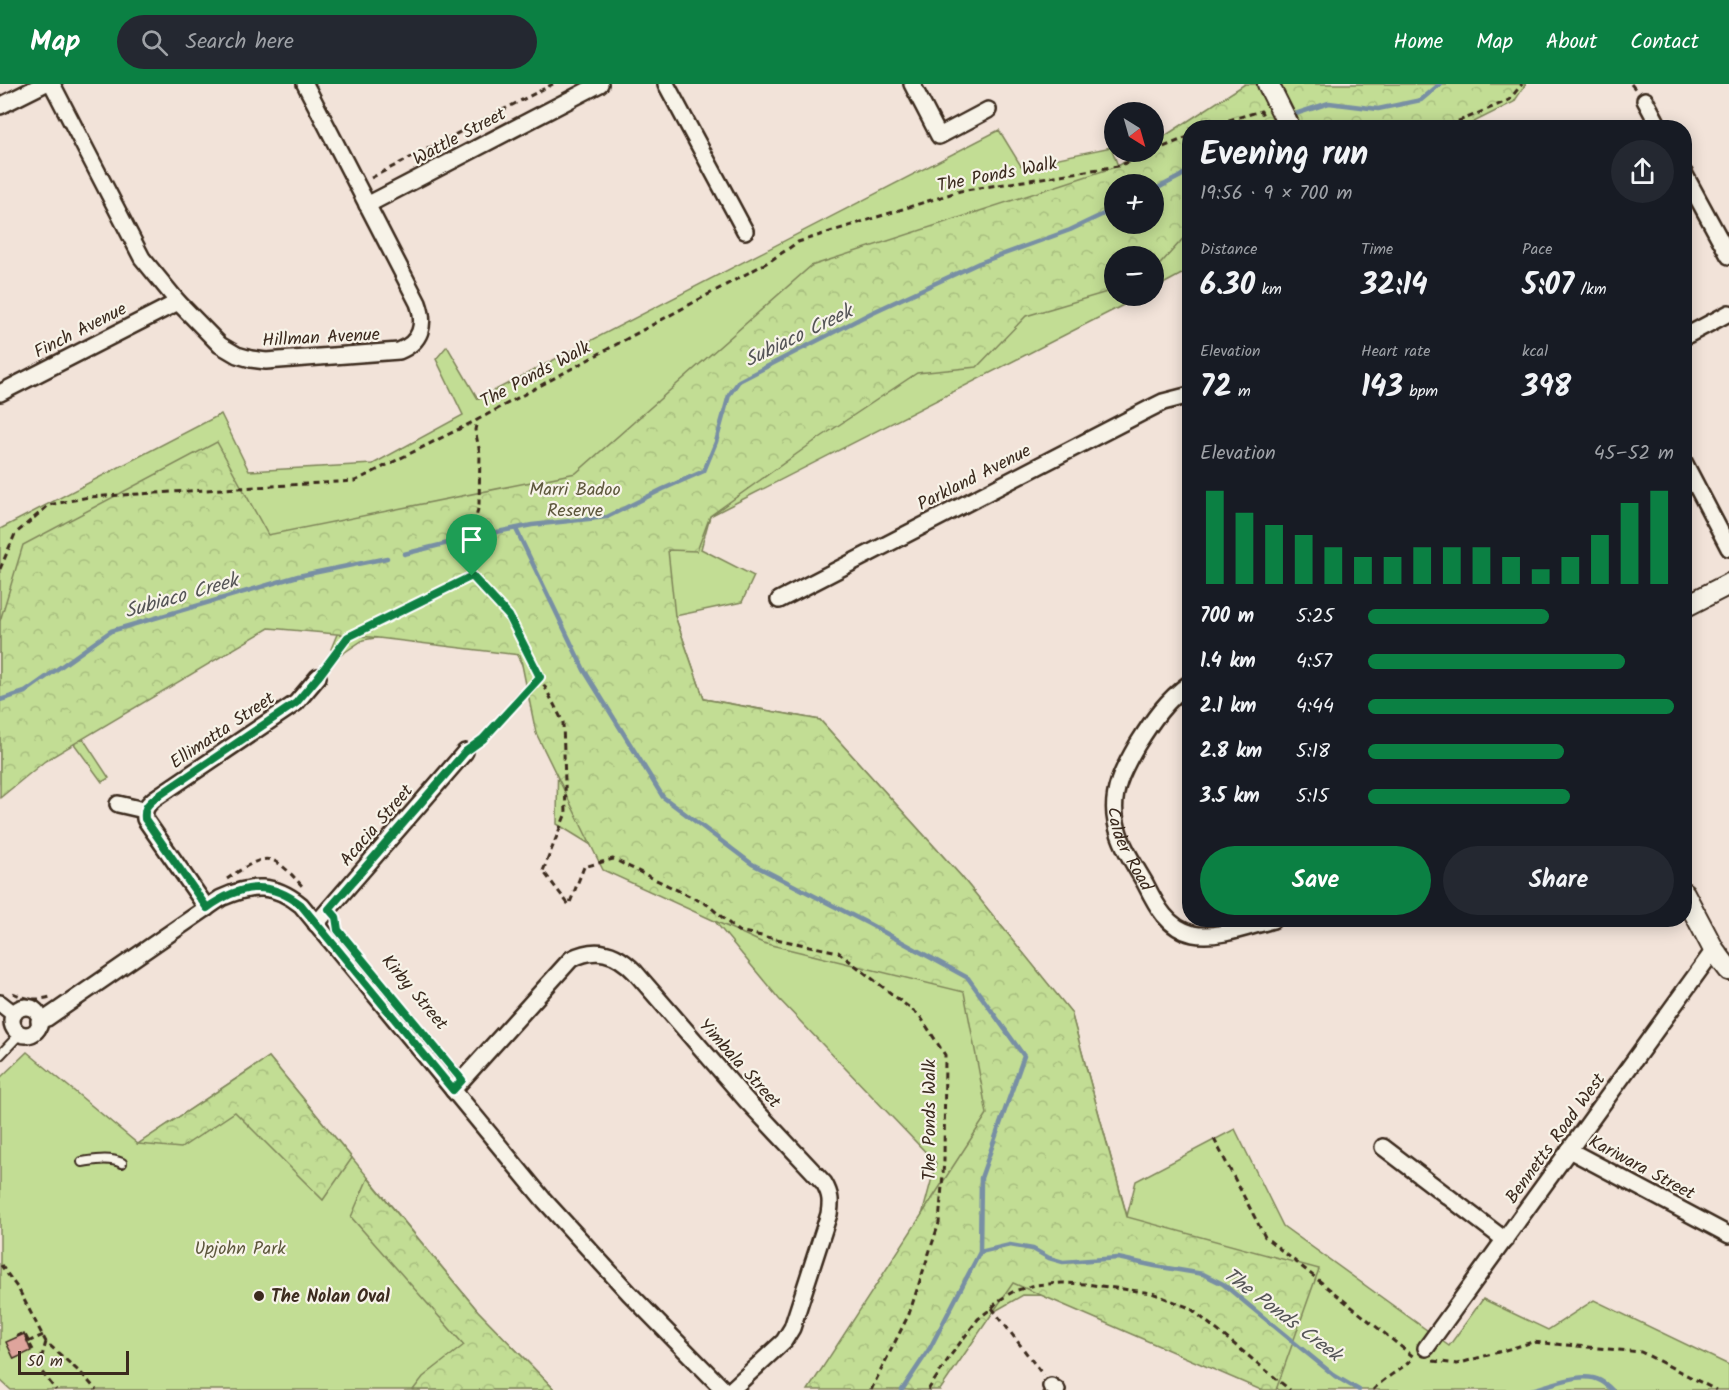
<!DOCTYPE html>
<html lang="en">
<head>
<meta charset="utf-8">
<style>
  :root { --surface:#171b24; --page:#242831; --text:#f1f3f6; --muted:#9ea1a6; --accent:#0b8043 }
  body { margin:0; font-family:Kalam,sans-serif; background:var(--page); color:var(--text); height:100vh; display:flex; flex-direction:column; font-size:22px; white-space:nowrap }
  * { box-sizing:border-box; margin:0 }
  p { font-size:20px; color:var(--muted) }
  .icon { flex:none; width:33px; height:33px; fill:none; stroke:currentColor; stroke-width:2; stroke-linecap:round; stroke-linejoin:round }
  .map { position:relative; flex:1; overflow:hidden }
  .sheet { position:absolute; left:1182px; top:36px; width:510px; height:807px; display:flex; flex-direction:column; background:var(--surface); border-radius:24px; box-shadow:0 3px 15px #0003 }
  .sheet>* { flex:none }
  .needle { width:39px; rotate:143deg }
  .controls { position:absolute; left:1104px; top:18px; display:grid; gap:12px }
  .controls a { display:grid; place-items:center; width:60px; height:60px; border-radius:50%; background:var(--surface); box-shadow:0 3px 15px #0003; font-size:30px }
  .scale { position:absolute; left:18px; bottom:15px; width:111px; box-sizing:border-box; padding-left:6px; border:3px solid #3b2a1e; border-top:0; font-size:16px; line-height:21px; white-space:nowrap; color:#3b2a1e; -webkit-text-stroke:4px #f7f3e8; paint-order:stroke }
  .pin { position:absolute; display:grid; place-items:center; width:51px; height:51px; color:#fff; margin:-62px -26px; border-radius:50% 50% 50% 0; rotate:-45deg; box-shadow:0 0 6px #0007 }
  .pin .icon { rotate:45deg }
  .round { display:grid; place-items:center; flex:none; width:63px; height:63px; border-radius:32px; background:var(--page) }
  .overview { display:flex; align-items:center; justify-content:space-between; height:102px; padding:0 18px }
  h1 { font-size:33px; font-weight:700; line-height:45px }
  .stats { display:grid; grid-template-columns:repeat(3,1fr); gap:9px; height:102px; padding:6px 18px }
  .stats div { display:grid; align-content:center }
  .stats b { font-size:30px; font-weight:700 }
  .stats small { font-size:16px; font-weight:400 }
  .stats p { font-size:16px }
  .chart { height:168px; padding:12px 18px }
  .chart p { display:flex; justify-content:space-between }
  .chart svg { width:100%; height:108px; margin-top:6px; stroke:var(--accent); stroke-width:6 }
  .primary-button { display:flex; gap:12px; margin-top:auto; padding:12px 18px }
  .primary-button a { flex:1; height:69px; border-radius:36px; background:var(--accent); color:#fff; font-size:24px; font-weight:700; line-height:69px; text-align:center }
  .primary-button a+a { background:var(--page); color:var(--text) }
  ul { padding:0 18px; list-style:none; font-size:20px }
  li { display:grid; grid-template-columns:96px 72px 1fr; align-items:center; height:45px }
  li i { height:15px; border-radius:8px; background:var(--accent) }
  header { display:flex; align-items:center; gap:36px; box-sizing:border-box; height:84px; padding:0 30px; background:var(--accent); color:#fff }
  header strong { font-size:28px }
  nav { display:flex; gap:33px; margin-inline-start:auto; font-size:21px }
  .search { width:420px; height:54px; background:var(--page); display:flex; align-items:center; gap:15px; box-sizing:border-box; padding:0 21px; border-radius:33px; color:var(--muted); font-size:22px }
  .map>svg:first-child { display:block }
</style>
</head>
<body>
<header>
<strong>Map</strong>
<div class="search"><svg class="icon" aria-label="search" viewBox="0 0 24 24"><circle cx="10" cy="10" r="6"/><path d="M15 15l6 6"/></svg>Search here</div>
<nav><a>Home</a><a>Map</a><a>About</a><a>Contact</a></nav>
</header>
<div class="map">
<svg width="1729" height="1306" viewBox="0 0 1729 1306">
  <defs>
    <pattern id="forest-crowns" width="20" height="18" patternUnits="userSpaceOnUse" patternTransform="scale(1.5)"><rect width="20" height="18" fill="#c2dd94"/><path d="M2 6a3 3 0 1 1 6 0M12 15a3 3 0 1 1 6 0" fill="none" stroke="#a8be7f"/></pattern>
  </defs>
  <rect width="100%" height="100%" fill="#f2e3d9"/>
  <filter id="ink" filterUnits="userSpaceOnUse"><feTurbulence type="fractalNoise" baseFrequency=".0167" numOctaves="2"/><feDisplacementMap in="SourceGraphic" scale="12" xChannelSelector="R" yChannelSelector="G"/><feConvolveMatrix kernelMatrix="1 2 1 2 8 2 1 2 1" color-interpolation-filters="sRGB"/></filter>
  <g filter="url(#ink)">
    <path fill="#c2dd94" stroke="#7e8459" stroke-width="1.5" fill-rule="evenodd" d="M999,46L1021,82L1111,63L1118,82L1189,51V186L1154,205V172H1114V212H1141L710,432L701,465L754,492L742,518L675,532L704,615L820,636L961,792L1071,928L1127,1132L1136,1097L1235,1045L1283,1142L1449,1262L1483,1215L1548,1246L1594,1216L1729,1281V1306H1279L1219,1255L1087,1212L1023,1211L990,1230L893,1239L936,1079L779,915L699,818L640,791L557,740L558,649L489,518L437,544L363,556L339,572L331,565L348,523L215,541L76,644L109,694L102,698L67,650L0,699V445L221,330L249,387L373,380L463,331L436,275L447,262L478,315ZM1114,100H1154V140H1114Z
      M27,968L138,1060L269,973L478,1227L555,1306H11L0,1296V994Z"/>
    <path fill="url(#forest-crowns)" stroke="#7e8459" stroke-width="1.5" fill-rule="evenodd" d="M1245,0H1526L1514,18L1464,43L1190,44L1189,148L1154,187V172H1114V206L1026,232L977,283L917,289L812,359L710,432L697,467L668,466L675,532L704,615L820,636L961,792L1071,928L1127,1133L1319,1185L1276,1306H1261L1013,1199L940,1306H808L987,1030L964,908L763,859L603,786L536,649L520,571L370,553L269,544L45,677L0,714V537L23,461L217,358L268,451L576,389L811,182L1118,82L1141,68H1154V59ZM1114,100H1154V140H1114Z
      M269,973L352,1074L323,1116L235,1028L181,1064L138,1060Z
      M368,1094L478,1227L555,1306H413L423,1293L464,1261L351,1133Z"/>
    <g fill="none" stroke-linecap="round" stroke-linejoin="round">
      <path stroke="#788fa4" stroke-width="4.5" d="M1289,32L1329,19L1378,25L1421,16L1440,0
        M1256,44L1260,42
        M1154,106L1179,93L1190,86
        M516,445L584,586L663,713L752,780L869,840L968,894L1024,972L981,1094L980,1168L1010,1161L1033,1165L1049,1174L1063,1178L1118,1174L1155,1182L1203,1190L1223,1200L1302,1265L1335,1292L1359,1306
        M404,470L472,453L532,441L607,433L663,405L704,387L716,358L729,311L739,297L871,229L979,179L1070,146L1114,125
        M0,616L25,608L111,547L298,492L387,474
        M902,1306L930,1264L980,1168
        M1531,1306C1551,1302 1582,1286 1601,1297C1605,1299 1609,1303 1612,1306"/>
    </g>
    <path fill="#dea49c" stroke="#3b2a1e" stroke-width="1.5" d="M24,1250L31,1267L14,1275L6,1258Z"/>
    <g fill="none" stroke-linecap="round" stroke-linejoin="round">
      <g stroke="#3b2a1e" stroke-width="12">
        <path id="service" d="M0,971L20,950
          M82,1078C96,1076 109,1073 122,1079"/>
      </g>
      <g stroke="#3b2a1e" stroke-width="20">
        <g id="minor">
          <path d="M52,0L142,174L178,218L220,261L237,271L251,275L266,277L399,267C421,258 426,241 418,219L305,0"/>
          <path d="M666,0L745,147"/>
          <path d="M912,0L939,52L988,26"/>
          <path d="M1645,16L1660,44"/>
          <path d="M0,22L44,0"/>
          <path d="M1684,89L1729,172"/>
          <path d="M367,121L600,0"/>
          <path d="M1684,253L1729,229"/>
          <path d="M0,309L178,218"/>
          <path d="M1684,378L1729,464"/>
          <path d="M779,516L1149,325L1163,318L1190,311"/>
          <path id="s1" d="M1190,599C1166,616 1152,637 1137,661C1123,685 1110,709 1116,738C1120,760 1134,780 1145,799C1156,821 1167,844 1193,850C1217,855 1250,842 1273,836"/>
          <path d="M118,720L144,726"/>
          <path d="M207,824L145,735C144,725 146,722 154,715L296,619L318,593"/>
          <path d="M316,840L465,668"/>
          <path d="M0,919L14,930"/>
          <circle cx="26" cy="937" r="14"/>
          <path d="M39,937L47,934L221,814C252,800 274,799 301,821L543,1115L629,1209L724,1306"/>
          <path d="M453,1006L571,875C596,862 616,868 635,888L746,1016L824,1099C831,1111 831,1118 829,1130L792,1244L784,1257L731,1306"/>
          <path d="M1383,1063L1505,1156"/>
          <path d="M1569,1066L1729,1151"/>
          <path d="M1426,1264L1714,866"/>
          <path d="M1051,1302L1057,1306"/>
        </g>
      </g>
      <g stroke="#3b2a1e" stroke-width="24">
        <path id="tertiary" d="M1268,0L1290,44
          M1684,523L1729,500
          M1684,809L1714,866L1729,886"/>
      </g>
      <path stroke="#3b2a1e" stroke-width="3" stroke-dasharray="6 4.5" stroke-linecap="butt" d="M1631,0L1636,6
        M1209,44L1222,38L1261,27L1264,34
        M1438,44L1467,34L1509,16L1522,0
        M1154,67L1190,52
        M371,94L553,0
        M0,485L15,450L49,421L89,413L355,397L477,336
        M326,582L348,553L472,492
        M475,661L483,655L540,593
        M227,795C267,768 271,767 303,803
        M13,909C26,915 36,917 50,913
        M1214,1055L1265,1153L1415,1274
        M1,1181L19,1206L46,1258L84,1292L96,1306
        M992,1224L1043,1291
        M17,1252L24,1249L33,1266
        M28,1258L43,1251
        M46,1258L42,1272L41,1287L56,1306
        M1433,1277L1457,1280L1533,1258L1641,1268L1716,1306
        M871,1306L909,1230L939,1139L944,1077L945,971L920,932L838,868L738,847L708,821L613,775L584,783L569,821L543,787L566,729L563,638L509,533L472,492L469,468L479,420L480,369L475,346L477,336L770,177L798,158L960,107L1118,82L1153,68
        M928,1306L951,1271L978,1235L992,1224L998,1217L1014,1207L1035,1201L1062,1199L1086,1200L1152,1209L1190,1224L1290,1306
        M1373,1306C1385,1293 1401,1286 1414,1274"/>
      <use href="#service" stroke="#f7f3e8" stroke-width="8"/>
      <use href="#minor" stroke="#f7f3e8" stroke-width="15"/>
      <use href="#tertiary" stroke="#f7f3e8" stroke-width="20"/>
    </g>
  </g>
  <g fill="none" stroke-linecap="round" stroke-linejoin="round" filter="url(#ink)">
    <g stroke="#fff" stroke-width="12">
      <path id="route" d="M472,492L509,532L540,593L483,655L465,668L329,825L336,833L338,846L462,996L453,1006L301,821C268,795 239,801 207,824L145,735C144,725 146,722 154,715L296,619L318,593L348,553Z"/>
    </g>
    <use href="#route" stroke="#0b8043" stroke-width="8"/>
  </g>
  <circle fill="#3b2a1e" stroke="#f7f3e8" stroke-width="2" cx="259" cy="1212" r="6"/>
  <g text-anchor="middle" stroke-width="4.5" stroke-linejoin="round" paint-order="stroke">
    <g font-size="18" fill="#3b2a1e" stroke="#f7f3e8">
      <text transform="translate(459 52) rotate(-28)" y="6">Wattle Street</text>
      <text transform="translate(997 90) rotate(-11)" y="6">The Ponds Walk</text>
      <text transform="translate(80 246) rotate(-27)" y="6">Finch Avenue</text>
      <text transform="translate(321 253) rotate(-3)" y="6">Hillman Avenue</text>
      <text transform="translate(535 290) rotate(-28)" y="6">The Ponds Walk</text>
      <text transform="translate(974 393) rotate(-27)" y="6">Parkland Avenue</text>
      <text transform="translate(222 646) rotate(-34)" y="6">Ellimatta Street</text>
      <text transform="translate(376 741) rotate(-49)" y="6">Acacia Street</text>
      <text dy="6" stroke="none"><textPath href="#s1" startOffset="194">Calder Road</textPath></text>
      <text transform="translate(415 908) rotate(50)" y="6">Kirby Street</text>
      <text transform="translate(740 979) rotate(48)" y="6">Yimbala Street</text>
      <text transform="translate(929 1036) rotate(-90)" y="6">The Ponds Walk</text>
      <text transform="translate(1555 1054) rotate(-54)" y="6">Bennetts Road West</text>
      <text transform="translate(1642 1083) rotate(28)" y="6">Kariwara Street</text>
    </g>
    <g font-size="18" fill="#5d573c" stroke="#f7f3e8">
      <text x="575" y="411">Marri Badoo<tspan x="575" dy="21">Reserve</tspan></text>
      <text x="240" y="1170">Upjohn Park</text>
    </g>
    <g font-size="18" font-weight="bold" fill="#3b2a1e" stroke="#f7f3e8" text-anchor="start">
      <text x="271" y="1218">The Nolan Oval</text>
    </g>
    <g font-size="20" font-style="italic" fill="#545456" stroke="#f7f3e8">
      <text transform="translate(798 251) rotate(-26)" y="7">Subiaco Creek</text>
      <text transform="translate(181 511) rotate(-16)" y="7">Subiaco Creek</text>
      <text transform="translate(1283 1230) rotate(37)" y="7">The Ponds Creek</text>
    </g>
  </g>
</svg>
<div class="controls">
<a><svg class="needle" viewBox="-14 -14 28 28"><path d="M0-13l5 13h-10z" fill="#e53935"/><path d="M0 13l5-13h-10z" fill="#9ea1a6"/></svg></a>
<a>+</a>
<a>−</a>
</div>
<div class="scale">50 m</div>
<div class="pin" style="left:472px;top:492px;background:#1e9e55"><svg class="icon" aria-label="arrive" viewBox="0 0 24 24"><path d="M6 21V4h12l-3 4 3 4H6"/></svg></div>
<section class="sheet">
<div class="overview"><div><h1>Evening run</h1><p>19:56 · 9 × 700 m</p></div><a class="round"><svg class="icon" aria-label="share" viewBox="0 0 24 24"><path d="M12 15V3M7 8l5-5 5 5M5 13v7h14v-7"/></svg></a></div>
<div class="stats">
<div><p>Distance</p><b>6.30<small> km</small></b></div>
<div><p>Time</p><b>32:14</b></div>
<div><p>Pace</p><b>5:07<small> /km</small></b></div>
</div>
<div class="stats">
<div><p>Elevation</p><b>72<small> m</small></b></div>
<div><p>Heart rate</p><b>143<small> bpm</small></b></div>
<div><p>kcal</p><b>398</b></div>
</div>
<div class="chart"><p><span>Elevation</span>45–52 m</p>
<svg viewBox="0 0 160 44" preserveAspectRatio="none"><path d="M5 44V6M15 44V15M25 44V20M35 44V24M45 44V29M55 44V33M65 44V33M75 44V29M85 44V29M95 44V29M105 44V33M115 44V38M125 44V33M135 44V24M145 44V11M155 44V6"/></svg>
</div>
<ul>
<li><b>700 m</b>5:25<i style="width:59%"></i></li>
<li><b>1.4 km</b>4:57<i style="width:84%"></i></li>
<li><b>2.1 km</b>4:44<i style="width:100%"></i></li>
<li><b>2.8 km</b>5:18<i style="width:64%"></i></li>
<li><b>3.5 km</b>5:15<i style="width:66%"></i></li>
</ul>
<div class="primary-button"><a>Save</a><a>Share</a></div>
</section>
</div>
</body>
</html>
